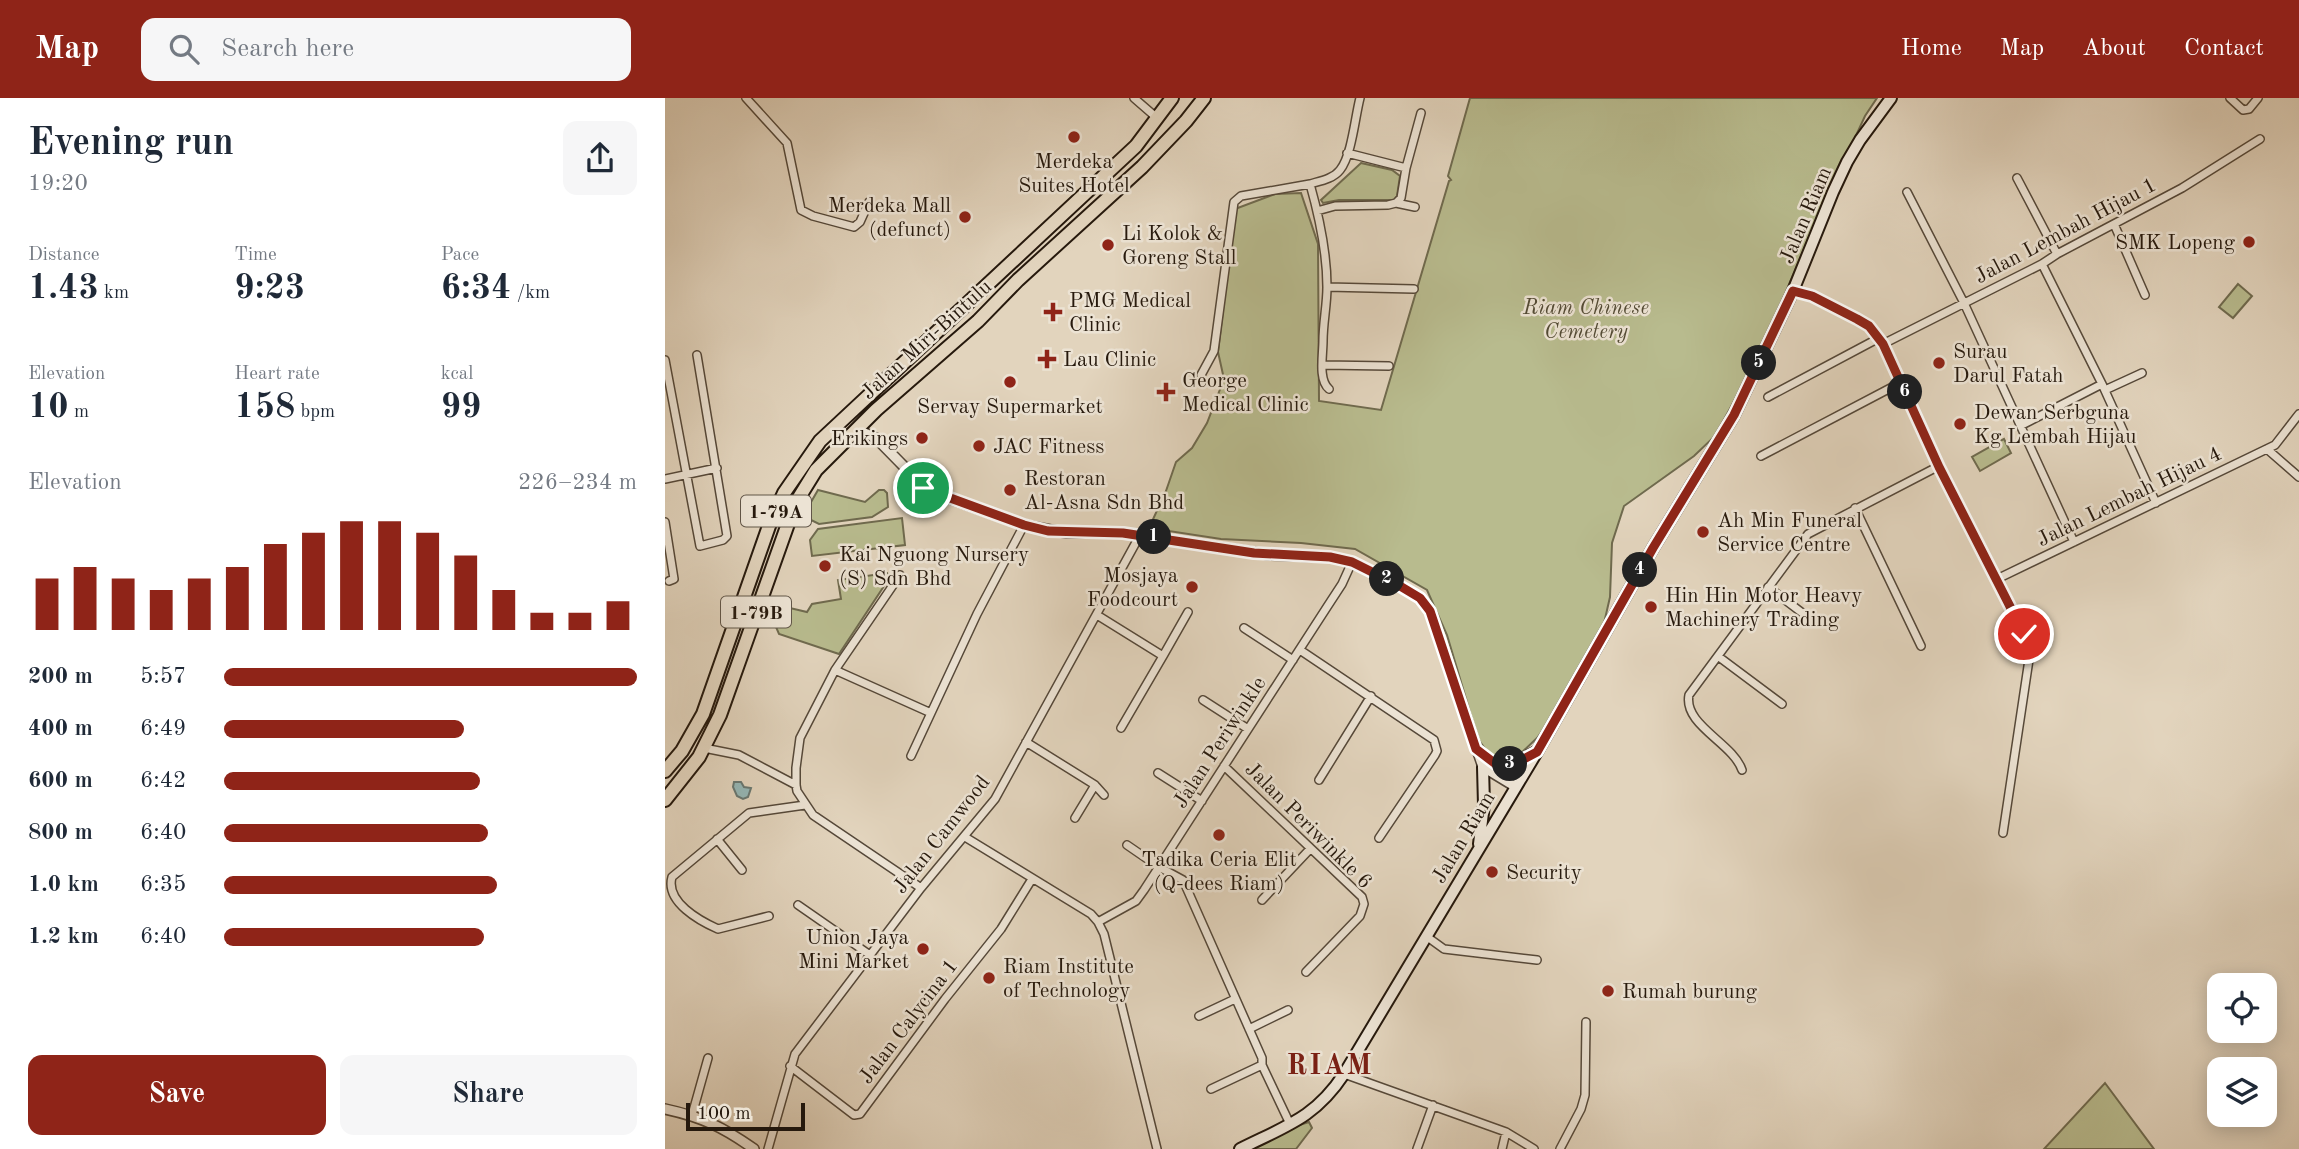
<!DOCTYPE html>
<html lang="en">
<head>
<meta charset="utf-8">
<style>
  :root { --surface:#fff; --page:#f6f6f7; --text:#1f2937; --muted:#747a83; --accent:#8f2418 }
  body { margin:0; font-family:"Old Standard TT",serif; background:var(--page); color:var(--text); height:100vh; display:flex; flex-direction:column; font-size:26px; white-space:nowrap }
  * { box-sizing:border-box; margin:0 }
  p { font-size:23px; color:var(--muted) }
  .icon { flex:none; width:38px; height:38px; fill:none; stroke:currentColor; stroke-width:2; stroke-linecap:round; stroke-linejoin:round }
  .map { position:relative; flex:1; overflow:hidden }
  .sheet { display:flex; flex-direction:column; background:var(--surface); width:665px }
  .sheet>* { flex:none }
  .tools { position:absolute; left:1542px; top:875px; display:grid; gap:14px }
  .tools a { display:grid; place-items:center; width:70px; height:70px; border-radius:14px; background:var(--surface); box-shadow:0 4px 18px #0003; font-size:35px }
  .scale { position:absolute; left:21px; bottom:18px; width:119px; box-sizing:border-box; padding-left:7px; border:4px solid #26190d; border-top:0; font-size:19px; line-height:24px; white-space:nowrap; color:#26190d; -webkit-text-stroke:5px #ece3d4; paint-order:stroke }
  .pin { position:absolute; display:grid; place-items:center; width:60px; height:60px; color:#fff; margin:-30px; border:4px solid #fff; border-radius:50%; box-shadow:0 2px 7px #0007 }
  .km { position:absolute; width:35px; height:35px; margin:-18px; border-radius:50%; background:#222; color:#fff; font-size:19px; line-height:35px; text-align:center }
  .round { display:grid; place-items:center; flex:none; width:74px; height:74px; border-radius:14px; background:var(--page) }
  .summary { display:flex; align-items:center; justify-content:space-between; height:119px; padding:0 28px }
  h1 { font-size:38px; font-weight:600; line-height:52px }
  .stats { display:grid; grid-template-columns:repeat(3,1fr); gap:10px; height:119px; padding:7px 28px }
  .stats div { display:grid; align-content:center }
  .stats b { font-size:35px; font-weight:600 }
  .stats small { font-size:19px; font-weight:400 }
  .stats p { font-size:19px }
  .chart { height:196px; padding:14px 28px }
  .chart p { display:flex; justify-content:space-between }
  .chart svg { width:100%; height:126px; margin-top:7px; stroke:var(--accent); stroke-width:6 }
  .cta { display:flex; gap:14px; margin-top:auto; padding:14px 28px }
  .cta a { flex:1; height:80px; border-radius:14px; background:var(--accent); color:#fff; font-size:28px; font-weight:600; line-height:80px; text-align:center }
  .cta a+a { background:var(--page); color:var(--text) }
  ul { padding:0 28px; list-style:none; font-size:23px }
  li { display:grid; grid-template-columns:112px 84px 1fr; align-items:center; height:52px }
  li i { height:18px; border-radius:9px; background:var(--accent) }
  header { display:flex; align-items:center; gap:42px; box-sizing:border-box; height:98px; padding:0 35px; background:var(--accent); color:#fff }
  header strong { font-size:33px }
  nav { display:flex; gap:38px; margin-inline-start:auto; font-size:24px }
  .search { width:490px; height:63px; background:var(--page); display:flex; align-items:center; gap:18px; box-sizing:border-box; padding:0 24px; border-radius:14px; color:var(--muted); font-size:26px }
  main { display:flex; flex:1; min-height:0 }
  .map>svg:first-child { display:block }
</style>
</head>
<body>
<header>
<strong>Map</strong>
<div class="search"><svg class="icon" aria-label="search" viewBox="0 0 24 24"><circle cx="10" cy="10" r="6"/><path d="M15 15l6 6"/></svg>Search here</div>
<nav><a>Home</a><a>Map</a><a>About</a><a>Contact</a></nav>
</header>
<main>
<section class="sheet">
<div class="summary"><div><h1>Evening run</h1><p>19:20</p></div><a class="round"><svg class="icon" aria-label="share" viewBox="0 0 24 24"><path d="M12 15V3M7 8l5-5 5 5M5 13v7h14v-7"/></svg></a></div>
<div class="stats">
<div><p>Distance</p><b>1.43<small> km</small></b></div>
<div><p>Time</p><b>9:23</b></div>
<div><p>Pace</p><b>6:34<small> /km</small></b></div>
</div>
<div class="stats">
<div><p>Elevation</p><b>10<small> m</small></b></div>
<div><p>Heart rate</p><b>158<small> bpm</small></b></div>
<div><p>kcal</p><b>99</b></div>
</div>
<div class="chart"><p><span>Elevation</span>226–234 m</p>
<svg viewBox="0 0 160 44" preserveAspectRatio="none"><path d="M5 44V26M15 44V22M25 44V26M35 44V30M45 44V26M55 44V22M65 44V14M75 44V10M85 44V6M95 44V6M105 44V10M115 44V18M125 44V30M135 44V38M145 44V38M155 44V34"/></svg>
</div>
<ul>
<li><b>200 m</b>5:57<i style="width:100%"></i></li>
<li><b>400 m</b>6:49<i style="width:58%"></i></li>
<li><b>600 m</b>6:42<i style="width:62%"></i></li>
<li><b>800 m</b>6:40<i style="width:64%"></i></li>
<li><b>1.0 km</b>6:35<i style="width:66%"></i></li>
<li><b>1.2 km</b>6:40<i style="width:63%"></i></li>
</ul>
<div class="cta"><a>Save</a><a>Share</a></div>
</section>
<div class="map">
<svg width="1634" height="1051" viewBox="0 0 1634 1051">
  <rect width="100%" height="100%" fill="#e2d4bd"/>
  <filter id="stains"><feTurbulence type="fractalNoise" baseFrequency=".00286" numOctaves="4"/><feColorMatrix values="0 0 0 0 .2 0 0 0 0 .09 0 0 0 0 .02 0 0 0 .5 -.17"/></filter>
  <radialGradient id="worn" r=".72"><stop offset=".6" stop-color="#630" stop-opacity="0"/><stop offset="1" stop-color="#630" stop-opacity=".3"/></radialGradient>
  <path fill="#b8bb8e" stroke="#6f6a4e" stroke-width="2" d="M805,0H1212L1200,18L1146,135L1092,261L1050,338L1029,358L959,408L947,445L945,499L937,534L899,604L872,640L850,661H835L824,656L813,641L782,537L762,492L690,451L636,445L556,441L484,430L501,393L511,364L527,350L542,325L559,281L553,254L570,111L610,96L636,95L653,146L654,303L716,312L784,83L786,82L783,78Z
    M696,65L727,72L735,78L732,98L729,102H674L658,105L656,102Z
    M1573,186L1587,198L1568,220L1554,209Z
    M1339,341L1346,355L1315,373L1307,359Z
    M153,392L200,404L214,392H219L222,395L223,409L207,419L154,426L138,418Z
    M237,420L240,447L147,458L145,442L153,431Z
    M222,475L225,479L174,556L114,536L108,522L112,514L125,510L142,514L147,506L176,501L173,482Z
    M1440,985L1489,1051H1379Z
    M644,1024L647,1030L631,1051H587L628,1029Z"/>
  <path fill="#95b7b6" stroke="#697872" stroke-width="2" d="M69,684H76L79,689L86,690L83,699L78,701L72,698L68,689Z"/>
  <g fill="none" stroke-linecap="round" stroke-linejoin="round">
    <g stroke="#554839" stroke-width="10">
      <path id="minor" d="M81,0L122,45L136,112L148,118L189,129L195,124L204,104
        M469,0L492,20
        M1565,0L1578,12L1584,11L1593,0
        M682,55L741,70
        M1352,80L1392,156
        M1242,94L1299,205L1409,444
        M731,105L750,109
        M652,113L670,108L723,107L731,105L736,100L741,70L756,15
        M1449,126L1480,197
        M1377,166L1437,286L1491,405
        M662,189L749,191
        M1128,193L1147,198L1192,221L1204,228L1218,246L1274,368L1363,545L1365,555L1338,735
        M1218,246L1377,166L1392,156L1517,90L1595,41
        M0,262L35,448L58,442L62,438L32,257
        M658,267L724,268
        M536,277L549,253L569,104L576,98L645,86
        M664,291C653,282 658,257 658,243C658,225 662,207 662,189C662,154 654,118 645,86C655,83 668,81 675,72C687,57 690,19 695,0
        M1440,292L1477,275
        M1103,299L1214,240
        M1357,327L1437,286
        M1602,351L1634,379
        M1096,358L1235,285
        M0,381L52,370
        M1190,410L1256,548
        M0,424L9,481L4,483
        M235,477L170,572L135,640L131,670V687L132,693L148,717L256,790
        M1332,481L1610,347L1634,316
        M1103,489L1144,520
        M432,517L498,558L456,630
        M579,530L628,562
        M635,552L769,642L772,653L770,657L714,740
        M498,558L523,514
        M1054,559L1117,606
        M170,572L266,615
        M538,602L583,631
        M361,644L430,687L439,697
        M39,650L74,657L131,687
        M246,658L312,516L359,427
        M559,668L697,799L699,806L695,818L641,874
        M1077,672C1068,645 1018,627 1024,597L1143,436L1274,368
        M493,675L537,703
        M654,682L706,598
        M410,720L430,687
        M300,739L426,816L433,824L439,836L492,1051
        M52,741L77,772
        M462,747L494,769L518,782L597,960V967L625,1026
        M597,802L645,751
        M133,807L205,857
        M104,818L53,831C35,823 0,804 7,779L84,715L140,707
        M433,824L471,803L479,792L662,509L677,486L687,464
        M761,838L779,851L872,862
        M534,918L570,901
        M584,931L623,912
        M125,968L189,1017L195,1016L280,901L336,831L367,781
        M679,976L841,1034L869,1051
        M546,991L597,967
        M27,1017L43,960
        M103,1051L130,956L256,790L330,701L475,437
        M752,1051L768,1007
        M837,1051L841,1034
        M895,1051L916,1011L920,997L921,924"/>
    </g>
    <g stroke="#554839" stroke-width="12">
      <path id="tertiary" d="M191,331L211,340L263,393L359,427L402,435H458L606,457L665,459L687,464L735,487L755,500L765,513L818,669L851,689
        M815,655L832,667L857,679
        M0,1011C37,1019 58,1029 89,1051"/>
    </g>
    <g stroke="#26190d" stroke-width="14">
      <path id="secondary" d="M832,667L851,665L871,654
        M814,746L819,707L818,669
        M575,1051C621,1028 650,1020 679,976L872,654L988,450L1069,317L1128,193L1168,94L1182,64L1195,42L1226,0"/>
    </g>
    <g stroke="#26190d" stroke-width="16">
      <path id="trunk" d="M0,673L17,653L38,616L104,428L119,395L155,343L471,48L507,0
        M0,702L34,659L55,617L130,406L151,372L211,312L313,223L353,182L477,69L521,23L539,0"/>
    </g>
    <use href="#minor" stroke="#ece3d4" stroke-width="7"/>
    <use href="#tertiary" stroke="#ece3d4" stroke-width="9"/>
    <use href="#secondary" stroke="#ece3d4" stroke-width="10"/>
    <use href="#trunk" stroke="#e2d4bd" stroke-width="12"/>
  </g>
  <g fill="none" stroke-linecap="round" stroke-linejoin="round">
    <g stroke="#fff" stroke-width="14">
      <path id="route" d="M258,390L359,427L383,433L458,435L589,455L665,459L687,464L735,488L755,500L765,513L811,651L832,667L851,665L872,654L988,450L1069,317L1128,193L1147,198L1192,221L1204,228L1218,246L1274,369L1359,536"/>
    </g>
    <use href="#route" stroke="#8f2418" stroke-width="9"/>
  </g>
  <g fill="#8f2418" stroke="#ece3d4" stroke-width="2.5">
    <circle cx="409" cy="39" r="7"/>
    <circle cx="300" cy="119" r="7"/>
    <circle cx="1584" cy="144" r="7"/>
    <circle cx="443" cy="147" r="7"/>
    <path d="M384.5 203.5h7v7h7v7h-7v7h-7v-7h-7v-7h7z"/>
    <path d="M378.5 250.5h7v7h7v7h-7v7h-7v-7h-7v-7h7z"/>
    <circle cx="1274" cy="265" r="7"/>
    <circle cx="345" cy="284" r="7"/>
    <path d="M497.5 283.5h7v7h7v7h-7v7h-7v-7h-7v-7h7z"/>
    <circle cx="1295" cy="326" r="7"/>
    <circle cx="257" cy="340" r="7"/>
    <circle cx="314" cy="348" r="7"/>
    <circle cx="345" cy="392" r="7"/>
    <circle cx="1038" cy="434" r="7"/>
    <circle cx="160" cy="468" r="7"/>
    <circle cx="527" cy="489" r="7"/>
    <circle cx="986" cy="509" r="7"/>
    <circle cx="554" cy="737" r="7"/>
    <circle cx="827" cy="774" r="7"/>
    <circle cx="258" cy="851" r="7"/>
    <circle cx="324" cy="880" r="7"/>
    <circle cx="943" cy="893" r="7"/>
  </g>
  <g text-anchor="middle" stroke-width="5" stroke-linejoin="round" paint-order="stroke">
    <g fill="#ece3d4" stroke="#615649" stroke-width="2">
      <rect x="76" y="397.5" width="70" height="31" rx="5"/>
      <rect x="56" y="498.5" width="70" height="31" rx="5"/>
    </g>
    <g font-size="19" font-weight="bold" fill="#26190d">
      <text x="111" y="420">1-79A</text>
      <text x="91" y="521">1-79B</text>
    </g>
    <g font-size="21" fill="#26190d" stroke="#ece3d4" text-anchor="start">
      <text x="409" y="70" text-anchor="middle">Merdeka<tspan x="409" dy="24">Suites Hotel</tspan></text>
      <text x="286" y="114" text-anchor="end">Merdeka Mall<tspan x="286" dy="24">(defunct)</tspan></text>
      <text x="457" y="142">Li Kolok &amp;<tspan x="457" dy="24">Goreng Stall</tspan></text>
      <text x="1570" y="151" text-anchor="end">SMK Lopeng</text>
      <text x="404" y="209">PMG Medical<tspan x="404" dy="24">Clinic</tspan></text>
      <text x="1288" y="260">Surau<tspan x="1288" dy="24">Darul Fatah</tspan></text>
      <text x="398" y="268">Lau Clinic</text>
      <text x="517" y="289">George<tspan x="517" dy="24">Medical Clinic</tspan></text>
      <text x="345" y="315" text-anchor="middle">Servay Supermarket</text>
      <text x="1309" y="321">Dewan Serbguna<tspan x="1309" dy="24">Kg Lembah Hijau</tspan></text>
      <text x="243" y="347" text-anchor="end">Erikings</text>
      <text x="328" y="355">JAC Fitness</text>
      <text x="359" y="387">Restoran<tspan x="359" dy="24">Al-Asna Sdn Bhd</tspan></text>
      <text x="1052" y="429">Ah Min Funeral<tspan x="1052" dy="24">Service Centre</tspan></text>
      <text x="174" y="463">Kai Nguong Nursery<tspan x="174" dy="24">(S) Sdn Bhd</tspan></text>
      <text x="513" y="484" text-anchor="end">Mosjaya<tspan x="513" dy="24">Foodcourt</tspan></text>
      <text x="1000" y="504">Hin Hin Motor Heavy<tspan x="1000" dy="24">Machinery Trading</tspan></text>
      <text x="554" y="768" text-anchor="middle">Tadika Ceria Elit<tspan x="554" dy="24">(Q-dees Riam)</tspan></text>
      <text x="841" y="781">Security</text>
      <text x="244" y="846" text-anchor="end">Union Jaya<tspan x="244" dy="24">Mini Market</tspan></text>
      <text x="338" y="875">Riam Institute<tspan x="338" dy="24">of Technology</tspan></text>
      <text x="957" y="900">Rumah burung</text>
    </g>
    <g font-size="21" fill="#26190d" stroke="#ece3d4">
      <text transform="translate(1140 117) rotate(-67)" y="7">Jalan Riam</text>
      <text transform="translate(1400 132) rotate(-28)" y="7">Jalan Lembah Hijau 1</text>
      <text transform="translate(261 241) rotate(-42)" y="7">Jalan Miri-Bintulu</text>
      <text transform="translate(1464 398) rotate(-26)" y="7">Jalan Lembah Hijau 4</text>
      <text transform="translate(554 644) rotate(-57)" y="7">Jalan Periwinkle</text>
      <text transform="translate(644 727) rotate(45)" y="7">Jalan Periwinkle 6</text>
      <text transform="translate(276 736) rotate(-52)" y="7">Jalan Camwood</text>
      <text transform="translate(798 739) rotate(-59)" y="7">Jalan Riam</text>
      <text transform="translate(243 923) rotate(-53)" y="7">Jalan Calycina 1</text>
    </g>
    <g font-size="21" font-style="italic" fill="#524a34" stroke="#ece3d4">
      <text x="921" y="216">Riam Chinese<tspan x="921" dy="24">Cemetery</tspan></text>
    </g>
    <g font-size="28" font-weight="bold" letter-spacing="2" fill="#7a1f14" stroke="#ece3d4">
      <text x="665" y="976">RIAM</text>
    </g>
  </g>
  <rect width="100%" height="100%" filter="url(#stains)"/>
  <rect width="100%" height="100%" fill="url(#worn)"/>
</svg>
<div class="tools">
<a><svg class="icon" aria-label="locate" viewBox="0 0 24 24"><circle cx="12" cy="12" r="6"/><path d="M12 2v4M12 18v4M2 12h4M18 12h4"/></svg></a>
<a><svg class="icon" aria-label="layers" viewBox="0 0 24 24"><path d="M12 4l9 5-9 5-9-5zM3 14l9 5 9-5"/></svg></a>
</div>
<div class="scale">100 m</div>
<div class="pin" style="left:258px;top:390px;background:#1e9e55"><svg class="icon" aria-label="arrive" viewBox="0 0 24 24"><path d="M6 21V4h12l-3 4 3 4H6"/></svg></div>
<div class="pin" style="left:1359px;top:536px;background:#d93025"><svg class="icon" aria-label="check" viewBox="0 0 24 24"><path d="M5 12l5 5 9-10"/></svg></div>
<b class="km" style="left:489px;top:439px">1</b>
<b class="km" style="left:722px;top:481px">2</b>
<b class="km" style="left:845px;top:666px">3</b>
<b class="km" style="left:975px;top:472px">4</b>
<b class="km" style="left:1094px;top:265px">5</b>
<b class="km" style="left:1240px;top:294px">6</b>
</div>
</main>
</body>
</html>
